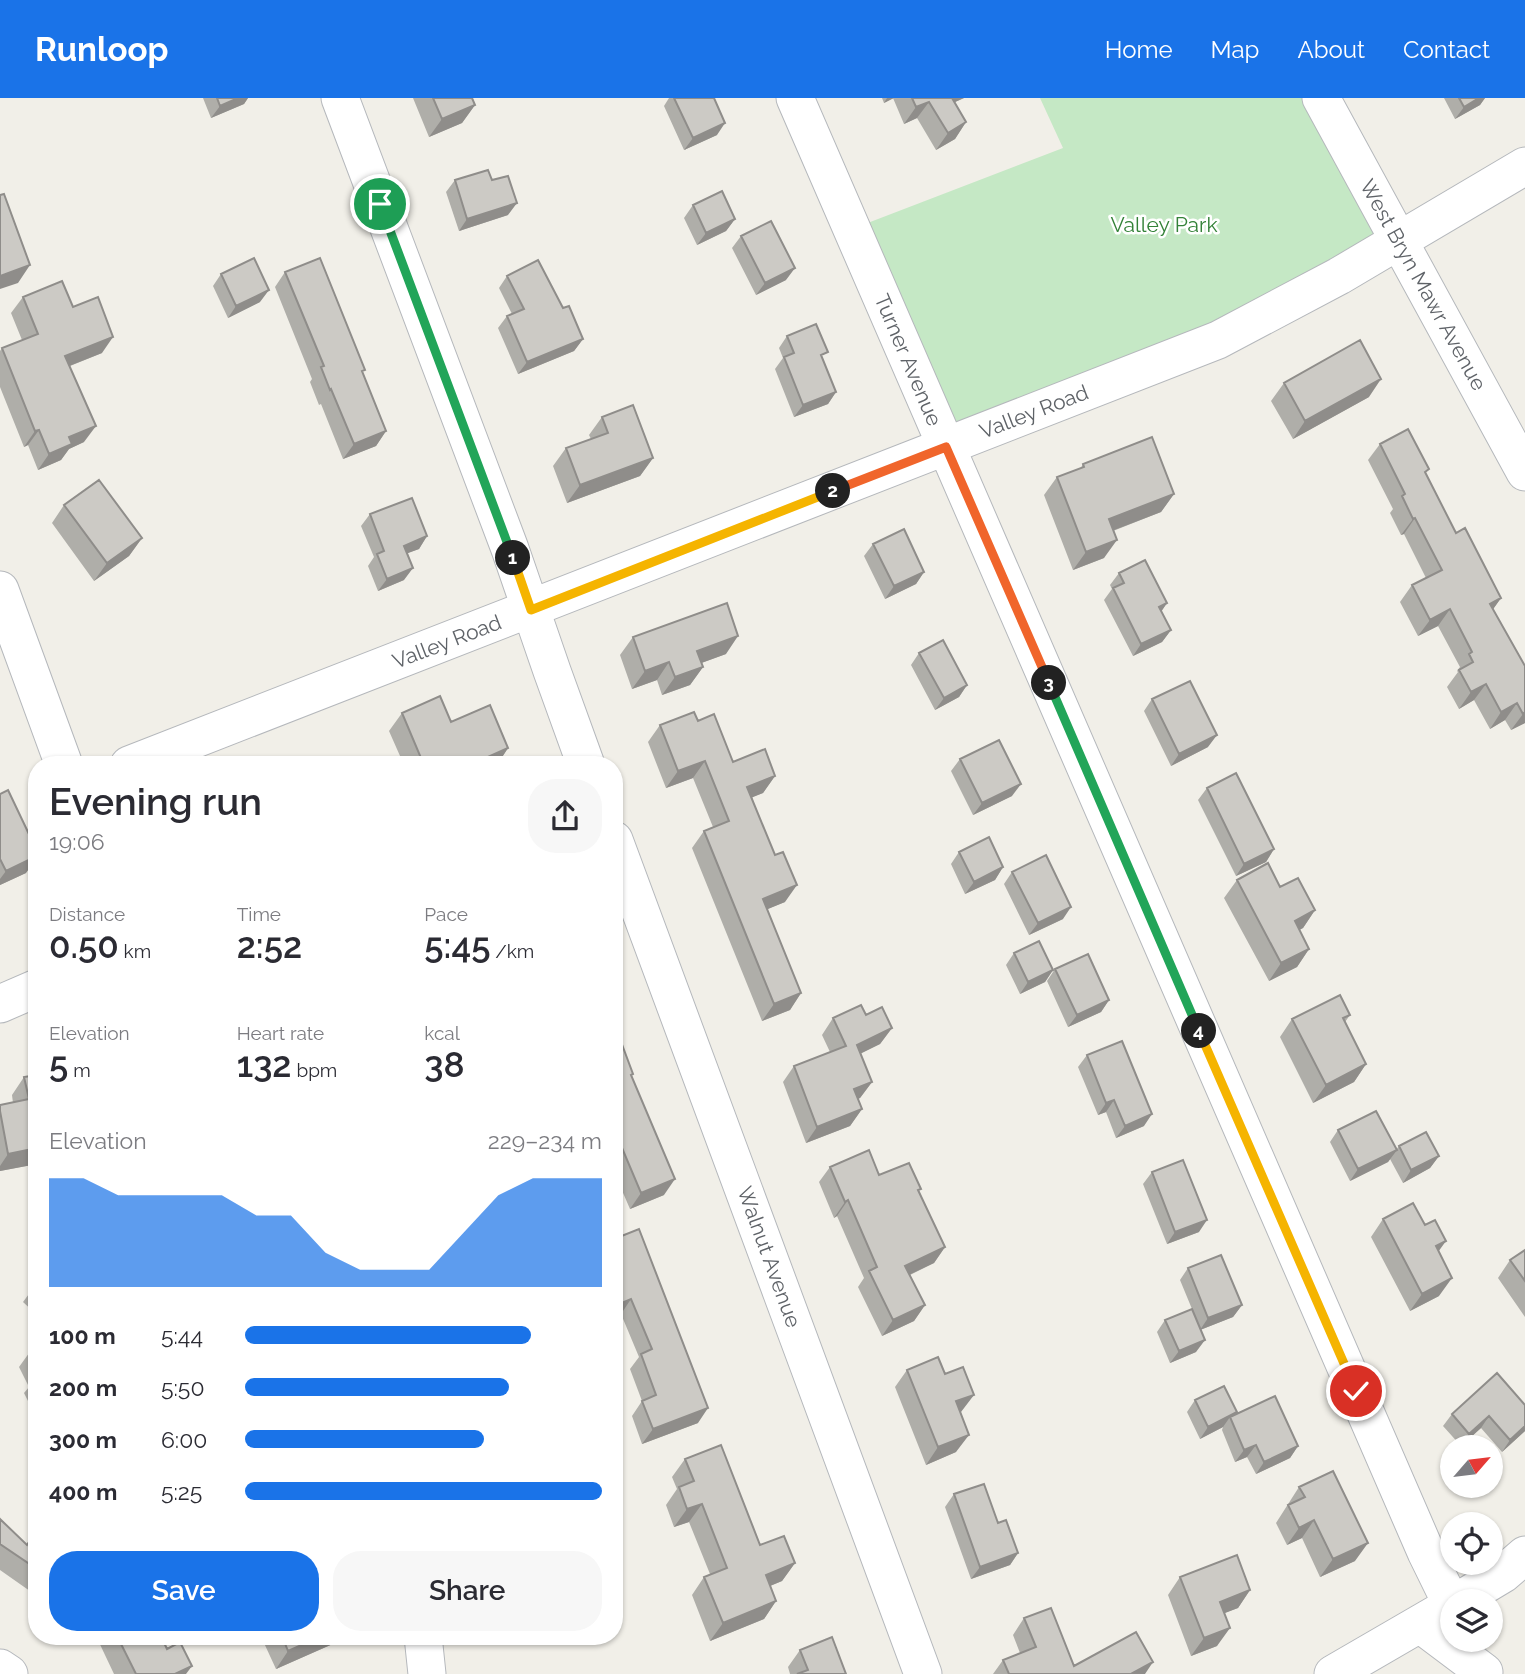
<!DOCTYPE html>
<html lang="en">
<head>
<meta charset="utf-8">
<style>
  :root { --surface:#fff; --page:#f7f7f7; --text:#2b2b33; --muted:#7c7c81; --accent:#1a73e8 }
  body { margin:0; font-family:Raleway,sans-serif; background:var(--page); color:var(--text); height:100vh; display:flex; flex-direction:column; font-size:26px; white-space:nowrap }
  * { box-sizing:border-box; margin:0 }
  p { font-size:23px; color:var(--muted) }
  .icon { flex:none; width:38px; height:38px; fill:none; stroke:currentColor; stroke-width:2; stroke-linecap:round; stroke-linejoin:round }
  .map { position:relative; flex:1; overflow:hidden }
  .sheet { position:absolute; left:28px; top:658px; width:595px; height:889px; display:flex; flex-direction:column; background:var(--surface); border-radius:28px; box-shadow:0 2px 5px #0004 }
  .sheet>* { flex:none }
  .needle { width:46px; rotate:62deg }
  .controls { position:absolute; left:1440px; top:1337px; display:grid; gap:14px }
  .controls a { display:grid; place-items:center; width:63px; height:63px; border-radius:50%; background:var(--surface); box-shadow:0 2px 5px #0004; font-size:35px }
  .pin { position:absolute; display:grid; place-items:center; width:60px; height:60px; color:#fff; margin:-30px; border:4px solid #fff; border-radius:50%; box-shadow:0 2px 7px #0007 }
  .km { position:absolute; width:35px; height:35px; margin:-18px; border-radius:50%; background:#222; color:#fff; font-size:19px; line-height:35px; text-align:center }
  .round { display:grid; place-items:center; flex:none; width:74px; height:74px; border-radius:28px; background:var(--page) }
  .head { display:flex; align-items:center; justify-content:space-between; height:119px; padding:0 21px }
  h1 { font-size:38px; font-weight:600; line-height:52px }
  .metrics { display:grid; grid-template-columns:repeat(3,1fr); gap:10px; height:119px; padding:7px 21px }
  .metrics div { display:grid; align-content:center }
  .metrics b { font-size:35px; font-weight:600 }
  .metrics small { font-size:19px; font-weight:400 }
  .metrics p { font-size:19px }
  .chart { height:196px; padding:14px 21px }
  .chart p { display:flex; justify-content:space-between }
  .chart svg { width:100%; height:126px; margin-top:7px; fill:var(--accent); opacity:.7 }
  .action { display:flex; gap:14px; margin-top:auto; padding:14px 21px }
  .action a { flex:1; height:80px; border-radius:28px; background:var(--accent); color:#fff; font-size:28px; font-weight:600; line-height:80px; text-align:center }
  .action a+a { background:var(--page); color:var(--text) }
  ul { padding:0 21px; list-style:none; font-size:23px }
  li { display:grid; grid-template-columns:112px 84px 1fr; align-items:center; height:52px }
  li i { height:18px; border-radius:9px; background:var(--accent) }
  header { display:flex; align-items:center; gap:42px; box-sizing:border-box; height:98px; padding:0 35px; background:var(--accent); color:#fff }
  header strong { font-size:33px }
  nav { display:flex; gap:38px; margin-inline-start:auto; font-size:24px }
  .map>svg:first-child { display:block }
</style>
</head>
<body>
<header>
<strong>Runloop</strong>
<nav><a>Home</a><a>Map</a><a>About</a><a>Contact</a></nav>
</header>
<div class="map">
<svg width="1525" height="1576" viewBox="0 0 1525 1576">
  <rect width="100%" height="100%" fill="#f1efe8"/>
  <path fill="#c5e8c5" d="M1040,0H1321L1399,143L946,349L852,131L1063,50Z"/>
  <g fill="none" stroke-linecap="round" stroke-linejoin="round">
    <g stroke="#b5b8bc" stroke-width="39">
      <path id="minor" d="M340,0L510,451L552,573L586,667
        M795,0L1426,1454L1452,1507
        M1321,0L1525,374
        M0,492L64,667
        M129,667L1218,242L1339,178L1525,68
        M614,742L923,1576
        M0,906L37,890
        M1458,1503L1503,1476L1525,1457
        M1420,1526L1484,1574
        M423,1538L427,1576
        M0,1570L9,1576
        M1333,1576L1452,1507"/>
    </g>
    <use href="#minor" stroke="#fff" stroke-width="37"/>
  </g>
  <path fill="#afaea9" d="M203,0H248L244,6L211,20Z
    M413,0H472L475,7L462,25L429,39Z
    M669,0H714L717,37L684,52L664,8Z
    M882,0H964L955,4L966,24L955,41L936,52L917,20L904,26L893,0L884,5Z
    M1444,0H1485L1480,7L1455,21Z
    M455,82H492L508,117L459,133L446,94Z
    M693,107L735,121L726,133L697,147L684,120Z
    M741,138L786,182L756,197L732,150Z
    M285,174L363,275L386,333L376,348L343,361L321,306L319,307L310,284L312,281L275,189Z
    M221,176L260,204L228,220L213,188Z
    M507,178L563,210L583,241L574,253L518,276L498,230L507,218L512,216L499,190Z
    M23,199L73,209L102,255L70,268L84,344L69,351L61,362L38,372L28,347L24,349L0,289V253L2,250L22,242L11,215Z
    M787,238L823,261L836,294L828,306L794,319L775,271L783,260L779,250Z
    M1284,285L1369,299L1293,341L1271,303Z
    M602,319L653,360L640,378L567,405L553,368L566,350L591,341L589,337Z
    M1380,346L1426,376L1456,435L1501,500L1493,511L1525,568V625L1511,632L1505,622L1490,631L1474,602L1459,611L1447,589L1458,574L1457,573L1460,569L1438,528L1418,538L1400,504L1412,487L1426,480L1404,436L1401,437L1390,415L1393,411L1368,362Z
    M1083,366L1174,396L1161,414L1113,433L1104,460L1073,472L1044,397L1057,379L1081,370Z
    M64,407L142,440L129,458L94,483L52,425Z
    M370,416L427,438L419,451L407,455L404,482L378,493L368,468L374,459L361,428Z
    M873,446L924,474L916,486L885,501L864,458Z
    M1119,475L1167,505L1161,513L1171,532L1162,544L1133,558L1104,502L1112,491L1110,487Z
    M633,539L726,556L701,565L703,569L690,587L662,597L657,582L632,591L620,557Z
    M919,555L967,587L959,599L935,612L911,567Z
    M1152,601L1208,649L1171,668L1144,613Z
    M402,615L451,624L508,650L497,667H404L389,633Z
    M698,623L733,664L775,678L763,695L752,699L785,804L767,811L801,895L790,912L762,923L692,750L704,733L713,729L693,680L666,690L648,644L660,627Z
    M960,661L1012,698L973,717L951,673Z
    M1207,690L1274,751L1266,764L1236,778L1198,702Z
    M0,696L26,775L0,787Z
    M959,754L1003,769L995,782L965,796L951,766Z
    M1012,774L1063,821L1029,837L1004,786Z
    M1237,782L1280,789L1315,812L1303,830L1299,832L1309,851L1297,869L1269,883L1224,800Z
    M1014,855L1053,872L1045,884L1020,896L1006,867Z
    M1055,871L1109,902L1101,914L1068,929L1047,883Z
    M866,917L892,930L880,946L860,956L872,984L860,1000L858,1001L862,1011L850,1028L806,1045L783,984L794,968L830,954L822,937L833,920Z
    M1350,917L1345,924L1366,966L1354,984L1313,1005L1280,939L1292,921Z
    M614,925L633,976L632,978L664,1097L630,1111L614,1074Z
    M1087,957L1144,1028L1116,1040L1106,1014L1098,1017L1078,969Z
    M37,977V1066L0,1073V1007L13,1005L12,997L24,979Z
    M1338,1032L1396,1052L1399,1048L1439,1058L1430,1070L1403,1085L1390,1061L1388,1064L1350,1083L1330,1044Z
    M830,1069L879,1077L921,1091L919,1093L945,1149L934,1165L910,1177L925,1207L914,1223L882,1238L858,1189L864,1180L837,1118L834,1120L819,1084Z
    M1152,1074L1199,1134L1167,1146L1143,1086Z
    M1383,1121L1438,1154L1439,1198L1410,1213L1371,1139Z
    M614,1141L698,1325L642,1346L632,1318L642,1303L630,1271L639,1259L621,1216L614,1219Z
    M1525,1152V1219L1498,1180L1510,1162Z
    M1188,1170L1242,1207L1233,1219L1200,1232L1196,1254L1170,1265L1157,1234L1165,1222L1192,1211L1180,1182Z
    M37,1185V1217L23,1204Z
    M37,1249V1321L24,1295L29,1289L19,1269L32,1251Z
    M907,1272L961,1314L956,1354L926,1367L895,1289Z
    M1195,1302L1235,1317L1298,1348L1290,1360L1256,1376L1247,1359L1235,1364L1222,1332L1223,1329L1200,1341L1187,1314Z
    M1525,1307V1333L1502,1354L1481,1330L1461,1348L1443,1328L1452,1316Z
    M685,1361L760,1447L795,1465L782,1483L770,1488L776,1503L764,1521L710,1543L692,1497L704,1479L710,1476L689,1424L674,1429L666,1407L677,1391L672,1379Z
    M1299,1389L1355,1463L1320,1479L1302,1440L1287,1447L1276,1425Z
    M954,1396L1018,1455L1010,1467L971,1481L945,1409Z
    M0,1421L26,1447L37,1432V1498L0,1472Z
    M1180,1479L1250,1492L1238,1510L1224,1515L1217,1548L1191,1558L1168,1497Z
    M1024,1520L1074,1568L1145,1576H993L1003,1562L1020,1555L1013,1537Z
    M96,1538H161L167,1551L186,1576H114Z
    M269,1538H346L344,1541L276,1571L264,1545Z
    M800,1552L846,1576H790L788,1569Z"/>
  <path fill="#8f8d8a" d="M238,0H248L244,6L211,20L220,8Z
    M887,0H894L884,5Z
    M945,0H964L937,12Z
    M1479,0H1485L1480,7L1455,21L1464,9Z
    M929,4L917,20L904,26L916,9Z
    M475,7L462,25L429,39L442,21Z
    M966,24L955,41L936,52L948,35Z
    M725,25L717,37L684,52L693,40Z
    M517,105L508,117L459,133L467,121Z
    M735,121L726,133L697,147L706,135Z
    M30,167L18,185L0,191V178Z
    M795,170L786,182L756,197L765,185Z
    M269,192L260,204L228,220L236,208Z
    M113,239L102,255L54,274L65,258Z
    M583,241L574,253L518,276L527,264Z
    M1381,281L1369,299L1293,341L1305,323Z
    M836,294L828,306L794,319L803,307Z
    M96,328L84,344L69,351L61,362L38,372L49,356L69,339Z
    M39,332L28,347L24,349L35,333Z
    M386,333L376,348L343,361L354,346Z
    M653,360L640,378L567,405L580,387Z
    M1174,396L1161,414L1096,439L1109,421Z
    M1415,420L1404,436L1401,437L1413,421Z
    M427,438L419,451L395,460L404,448Z
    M142,440L129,458L94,483L107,465Z
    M1117,442L1104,460L1073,472L1086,454Z
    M413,470L404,482L378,493L387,481Z
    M924,474L916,486L885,501L894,488Z
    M1501,500L1489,517L1490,506Z
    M1167,505L1159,517V509Z
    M1450,511L1438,528L1418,538L1430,522Z
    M1171,532L1162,544L1133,558L1141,546Z
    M738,538L726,556L685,571L697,553Z
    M669,564L657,582L632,591L645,573Z
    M703,569L690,587L662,597L675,579Z
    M1486,586L1474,602L1459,611L1471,594Z
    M967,587L959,599L935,612L944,600Z
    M1517,605L1505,622L1490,631L1501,614Z
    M1525,614V625L1511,632L1523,616Z
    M1217,637L1208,649L1171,668L1179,656Z
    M508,650L497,667H470Z
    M705,663L693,680L666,690L678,673Z
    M775,678L763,695L736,706L747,689Z
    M1021,686L1012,698L973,717L982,705Z
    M1274,751L1266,764L1236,778L1244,766Z
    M37,758V760L26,775L0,787V781L6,773Z
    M1003,769L995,782L965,796L974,784Z
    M797,787L785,804L751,818L763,801Z
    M1071,809L1063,821L1029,837L1038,825Z
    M1315,812L1303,830L1282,841L1295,823Z
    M1309,851L1297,869L1269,883L1281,865Z
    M1053,872L1045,884L1020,896L1028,884Z
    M801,895L790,912L762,923L774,906Z
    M1109,902L1101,914L1068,929L1077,917Z
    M892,930L880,946L845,963L857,947Z
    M1366,966L1354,984L1313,1005L1326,987Z
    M872,984L860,1000L842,1007L854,991Z
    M1114,1002L1106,1014L1098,1017L1106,1005Z
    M862,1011L850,1028L806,1045L817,1029Z
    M1152,1016L1144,1028L1116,1040L1125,1028Z
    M37,1050V1066L0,1073V1068L8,1056Z
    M1397,1052L1388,1064L1350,1083L1358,1071Z
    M1439,1058L1430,1070L1403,1085L1411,1072Z
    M675,1081L664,1097L630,1111L641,1095Z
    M848,1102L837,1118L834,1120L845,1104Z
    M1207,1122L1199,1134L1167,1146L1175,1134Z
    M1446,1143L1433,1161L1436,1148Z
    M945,1149L934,1165L894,1184L905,1168Z
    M1452,1180L1439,1198L1410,1213L1422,1196Z
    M631,1201L621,1216L614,1219V1211L617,1207Z
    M925,1207L914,1223L882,1238L893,1222Z
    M1242,1207L1233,1219L1200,1232L1208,1220Z
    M1205,1242L1196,1254L1170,1265L1179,1253Z
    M974,1297L961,1314L944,1321L956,1303Z
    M708,1310L698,1325L642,1346L653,1331Z
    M1237,1314L1231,1322L1230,1319L1223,1329L1200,1341L1208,1329Z
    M1489,1318L1481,1330L1461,1348L1469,1336Z
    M1525,1328V1333L1502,1354L1510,1342Z
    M969,1337L956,1354L926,1367L938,1349Z
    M1256,1347L1247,1359L1235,1364L1244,1352Z
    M1298,1348L1290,1360L1256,1376L1264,1364Z
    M702,1406L689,1424L674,1429L687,1411Z
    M1314,1422L1302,1440L1287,1447L1299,1430Z
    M1368,1445L1355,1463L1320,1479L1333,1461Z
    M1018,1455L1010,1467L971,1481L980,1469Z
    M795,1465L782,1483L753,1495L766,1477Z
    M1250,1492L1238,1510L1207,1522L1220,1504Z
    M776,1503L764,1521L710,1543L723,1525Z
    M1230,1530L1217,1548L1191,1558L1204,1540Z
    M322,1538H346L344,1541L276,1571L288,1553Z
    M1153,1564L1145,1576H1131Z
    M192,1568L186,1576H175Z"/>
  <path fill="#cccac5" stroke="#8f8d8a" stroke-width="2" d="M217,0H238L220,8Z
    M433,0H472L475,7L442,21Z
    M674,0H714L725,25L693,40Z
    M912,0H952L966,24L948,35L929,4L916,9Z
    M1459,0H1479L1464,9Z
    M488,72L492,82L508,78L517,105L467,121L455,82Z
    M722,93L735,121L706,135L693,107Z
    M4,96L30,167L0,178V97Z
    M771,123L795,170L765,185L741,138Z
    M254,160L269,192L236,208L221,176Z
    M320,160L365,272L362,273L386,333L354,346L331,291L330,292L321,269L324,268L285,174Z
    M538,162L563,210L569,208L583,241L527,264L507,218L524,211L507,178Z
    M62,183L73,209L98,199L113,239L65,258L96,328L69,339L72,346L49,356L39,332L35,333L2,250L38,236L23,199Z
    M816,226L828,254L821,257L836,294L803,307L784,259L794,255L787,238Z
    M1360,242L1381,281L1305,323L1284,285Z
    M633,307L653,360L580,387L566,350L608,335L602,319Z
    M1408,331L1429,371L1425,374L1456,435L1465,430L1501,500L1490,506L1525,568V614L1523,616L1517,605L1501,614L1486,586L1471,594L1459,572L1473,564L1469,556L1472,554L1450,511L1430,522L1412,487L1442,472L1415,420L1413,421L1402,398L1405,396L1380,346Z
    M1152,339L1174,396L1109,421L1117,442L1086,454L1057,379L1084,369L1083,366Z
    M99,382L142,440L107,465L64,407Z
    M412,400L427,438L404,448L413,470L387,481L377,456L384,453L370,416Z
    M904,431L924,474L894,488L873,446Z
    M1145,462L1167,505L1159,509L1171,532L1141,546L1113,490L1124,485L1119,475Z
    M727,505L738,538L697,553L703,569L675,579L669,564L645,573L633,539Z
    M943,542L967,587L944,600L919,555Z
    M1190,583L1217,637L1179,656L1152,601Z
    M440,598L451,624L490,607L508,650L470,667H413L412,664L421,660L402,615Z
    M694,614L698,623L714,616L733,664L765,651L775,678L747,689L775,757L783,754L797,787L763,801L801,895L774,906L704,733L729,723L705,663L678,673L660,627Z
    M999,642L1021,686L982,705L960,661Z
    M1236,675L1274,751L1244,766L1207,690Z
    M8,692L37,753V758L6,773L0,761V696Z
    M989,739L1003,769L974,784L959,754Z
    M1046,757L1071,809L1038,825L1012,774Z
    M1268,765L1280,789L1298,780L1315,812L1295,823L1309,851L1281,865L1237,782Z
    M1039,843L1053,872L1028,884L1014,855Z
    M1088,856L1109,902L1077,917L1055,871Z
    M1340,897L1350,917L1343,920L1366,966L1326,987L1292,921Z
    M861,907L866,917L882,909L892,930L857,947L872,984L854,991L862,1011L817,1029L794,968L846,948L833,920Z
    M614,925L633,976L631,977L675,1081L641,1095L614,1031Z
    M1122,943L1152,1016L1125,1028L1114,1002L1106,1005L1087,957Z
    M37,977V1050L8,1056L0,1013V1007L29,1001L24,979Z
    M1376,1013L1397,1052L1358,1071L1338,1032Z
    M1426,1034L1439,1058L1411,1072L1399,1048Z
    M869,1052L879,1077L909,1065L921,1091L918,1092L945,1149L905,1168L925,1207L893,1222L869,1173L877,1169L848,1102L845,1104L830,1069Z
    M1183,1062L1207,1122L1175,1134L1152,1074Z
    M1413,1105L1425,1127L1435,1122L1446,1143L1436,1148L1452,1180L1422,1196L1383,1121Z
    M639,1131L708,1310L653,1331L642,1303L656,1297L641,1256L652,1251L631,1201L617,1207L614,1201V1141Z
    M1525,1152V1183L1510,1162Z
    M1221,1157L1242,1207L1208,1220L1188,1170Z
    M1192,1211L1205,1242L1179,1253L1165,1222Z
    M37,1249V1262L32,1251Z
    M938,1259L945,1276L963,1269L974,1297L956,1303L969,1337L938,1349L907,1272Z
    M1497,1275L1525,1307V1328L1510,1342L1489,1318L1469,1336L1452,1316Z
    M1224,1288L1237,1314L1208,1329L1195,1302Z
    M1275,1298L1298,1348L1264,1364L1256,1347L1244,1352L1230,1319Z
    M721,1347L760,1447L784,1438L795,1465L766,1477L776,1503L723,1525L704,1479L727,1470L702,1406L687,1411L679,1389L694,1383L685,1361Z
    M1333,1373L1368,1445L1333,1461L1314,1422L1299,1430L1288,1407L1305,1399L1299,1389Z
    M984,1386L998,1425L1006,1422L1018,1455L980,1469L954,1396Z
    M0,1421L27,1447L37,1432V1471L0,1446Z
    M1237,1457L1250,1492L1220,1504L1230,1530L1204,1540L1180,1479Z
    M1051,1510L1074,1568L1136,1534L1153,1564L1131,1576H1009L1003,1562L1036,1549L1024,1520Z
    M117,1538H161L167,1551L180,1544L192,1568L175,1576H136Z
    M282,1538H322L288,1553Z
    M832,1539L846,1576H797L808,1572L800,1552Z"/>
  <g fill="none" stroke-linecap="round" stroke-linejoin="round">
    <g stroke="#fff" stroke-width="14">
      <path id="split-1" d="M380,106L513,460"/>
    </g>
    <g stroke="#fff" stroke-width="14">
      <path id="split-2" d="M513,460L531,512L833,393"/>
    </g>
    <g stroke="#fff" stroke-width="14">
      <path id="split-3" d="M833,393L946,349L1049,585"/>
    </g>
    <g stroke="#fff" stroke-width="14">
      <path id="split-4" d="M1049,585L1199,933"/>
    </g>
    <g stroke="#fff" stroke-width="14">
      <path id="split-5" d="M1199,933L1356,1293"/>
    </g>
    <use href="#split-1" stroke="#22a559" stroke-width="9"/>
    <use href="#split-2" stroke="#f5b400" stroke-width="9"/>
    <use href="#split-3" stroke="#f0652b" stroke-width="9"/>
    <use href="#split-4" stroke="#22a559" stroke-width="9"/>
    <use href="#split-5" stroke="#f5b400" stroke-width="9"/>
  </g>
  <g text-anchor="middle" stroke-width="5" stroke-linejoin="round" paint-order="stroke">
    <g font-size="21" fill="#348238" stroke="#fff">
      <text x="1164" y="134">Valley Park</text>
    </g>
    <g font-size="21" fill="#5f6368" stroke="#fff">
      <text transform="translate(1423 187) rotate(61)" y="7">West Bryn Mawr Avenue</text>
      <text transform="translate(908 262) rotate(67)" y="7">Turner Avenue</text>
      <text transform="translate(1034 314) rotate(-21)" y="7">Valley Road</text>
      <text transform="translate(447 544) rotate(-21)" y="7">Valley Road</text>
      <text transform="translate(769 1159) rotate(70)" y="7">Walnut Avenue</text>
    </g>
  </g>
</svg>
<div class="controls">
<a><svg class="needle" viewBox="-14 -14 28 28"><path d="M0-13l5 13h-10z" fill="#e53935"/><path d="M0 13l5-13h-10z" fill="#7c7c81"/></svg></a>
<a><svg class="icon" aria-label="locate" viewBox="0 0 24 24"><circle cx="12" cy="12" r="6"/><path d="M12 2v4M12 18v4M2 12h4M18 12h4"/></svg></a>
<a><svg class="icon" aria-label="layers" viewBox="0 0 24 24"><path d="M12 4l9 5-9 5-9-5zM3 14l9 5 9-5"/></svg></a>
</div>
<div class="pin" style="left:380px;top:106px;background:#1e9e55"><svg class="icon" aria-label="arrive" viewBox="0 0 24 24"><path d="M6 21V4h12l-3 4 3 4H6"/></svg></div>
<div class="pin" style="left:1356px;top:1293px;background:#d93025"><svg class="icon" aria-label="check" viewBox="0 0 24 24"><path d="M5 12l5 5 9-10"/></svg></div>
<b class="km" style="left:513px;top:460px">1</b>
<b class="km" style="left:833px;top:393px">2</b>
<b class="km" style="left:1049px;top:585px">3</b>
<b class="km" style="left:1199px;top:933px">4</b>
<section class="sheet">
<div class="head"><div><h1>Evening run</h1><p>19:06</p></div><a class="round"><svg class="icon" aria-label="share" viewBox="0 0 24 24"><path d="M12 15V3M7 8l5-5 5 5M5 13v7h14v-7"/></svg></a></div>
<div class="metrics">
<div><p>Distance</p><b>0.50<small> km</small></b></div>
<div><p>Time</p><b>2:52</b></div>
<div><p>Pace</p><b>5:45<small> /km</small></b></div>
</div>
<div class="metrics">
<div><p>Elevation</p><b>5<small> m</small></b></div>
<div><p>Heart rate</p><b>132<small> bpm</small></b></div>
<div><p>kcal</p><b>38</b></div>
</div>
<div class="chart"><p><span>Elevation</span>229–234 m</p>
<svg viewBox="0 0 160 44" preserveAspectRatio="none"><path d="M0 44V6L10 6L20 12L30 12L40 12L50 12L60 19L70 19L80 32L90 38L100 38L110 38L120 25L130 12L140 6L150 6L160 6V44z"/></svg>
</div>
<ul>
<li><b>100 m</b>5:44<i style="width:80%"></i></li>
<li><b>200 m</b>5:50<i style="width:74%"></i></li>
<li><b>300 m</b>6:00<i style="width:67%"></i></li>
<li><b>400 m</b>5:25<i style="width:100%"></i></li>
</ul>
<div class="action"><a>Save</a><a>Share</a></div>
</section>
</div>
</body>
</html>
